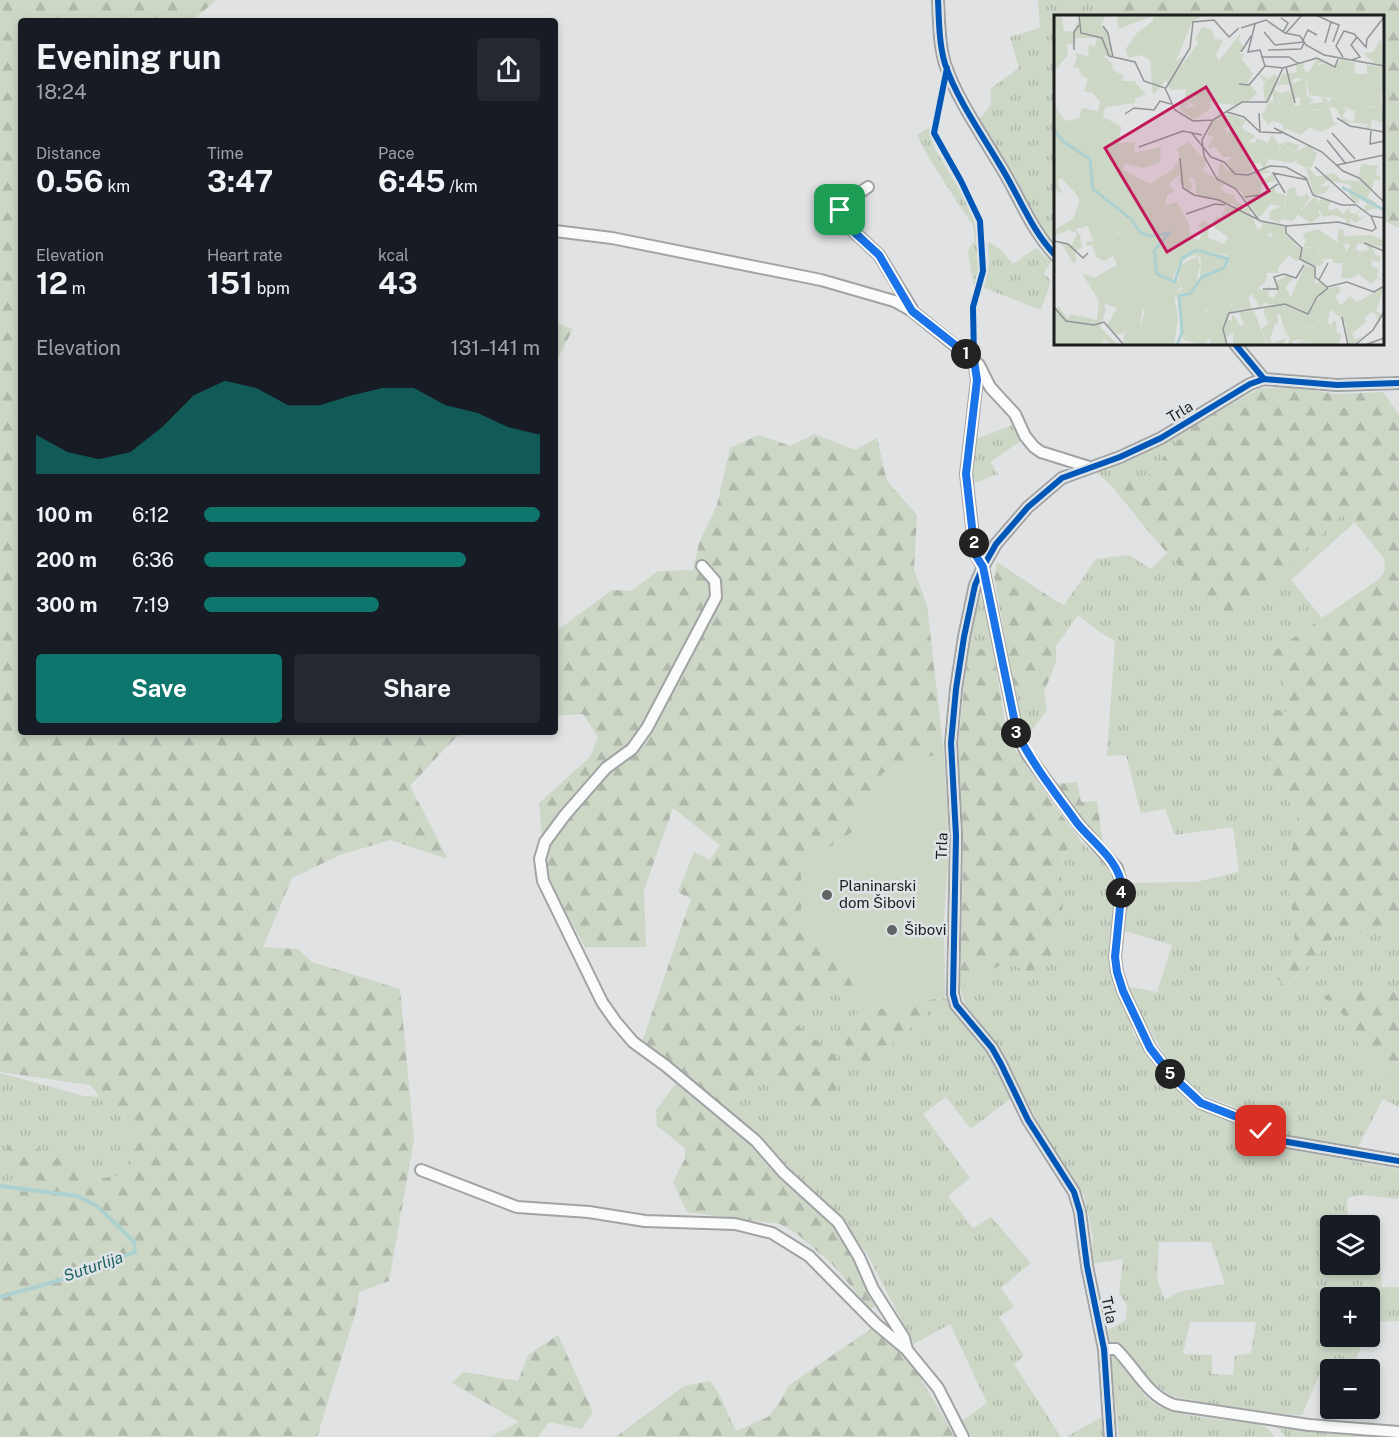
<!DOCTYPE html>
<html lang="en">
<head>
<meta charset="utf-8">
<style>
  :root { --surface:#171b24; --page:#242831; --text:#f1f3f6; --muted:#9ea1a6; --accent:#0f766e }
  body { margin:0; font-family:"Public Sans",sans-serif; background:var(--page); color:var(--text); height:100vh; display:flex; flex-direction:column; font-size:22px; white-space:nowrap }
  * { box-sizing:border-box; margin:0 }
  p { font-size:20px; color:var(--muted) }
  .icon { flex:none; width:33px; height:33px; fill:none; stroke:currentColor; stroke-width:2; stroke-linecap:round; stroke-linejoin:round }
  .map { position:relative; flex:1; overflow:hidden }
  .side { position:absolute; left:18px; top:18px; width:540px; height:717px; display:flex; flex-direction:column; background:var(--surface); border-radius:6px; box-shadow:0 3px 9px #0003 }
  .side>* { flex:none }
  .buttons { position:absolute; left:1320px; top:1215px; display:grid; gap:12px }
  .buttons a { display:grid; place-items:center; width:60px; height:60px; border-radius:6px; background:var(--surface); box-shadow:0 3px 9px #0003; font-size:30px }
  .pin { position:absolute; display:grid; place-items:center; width:51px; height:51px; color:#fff; margin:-26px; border-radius:12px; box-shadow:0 3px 9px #0006 }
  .km { position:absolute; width:30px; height:30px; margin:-15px; border-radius:50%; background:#222; color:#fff; font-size:16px; line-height:30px; text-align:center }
  .round { display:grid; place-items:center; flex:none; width:63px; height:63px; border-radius:6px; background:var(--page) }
  .summary { display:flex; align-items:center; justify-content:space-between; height:102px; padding:0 18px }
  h1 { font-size:33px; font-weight:700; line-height:45px }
  .stats { display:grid; grid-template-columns:repeat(3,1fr); gap:9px; height:102px; padding:6px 18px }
  .stats div { display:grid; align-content:center }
  .stats b { font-size:30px; font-weight:700 }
  .stats small { font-size:16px; font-weight:400 }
  .stats p { font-size:16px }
  .chart { height:168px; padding:12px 18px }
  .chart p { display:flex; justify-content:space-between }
  .chart svg { width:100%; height:108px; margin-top:6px; fill:var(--accent); opacity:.7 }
  .button { display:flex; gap:12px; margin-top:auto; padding:12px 18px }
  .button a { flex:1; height:69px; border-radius:6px; background:var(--accent); color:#fff; font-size:24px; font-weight:700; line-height:69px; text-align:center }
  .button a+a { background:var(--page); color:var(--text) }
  ul { padding:0 18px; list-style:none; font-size:20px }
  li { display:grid; grid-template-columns:96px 72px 1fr; align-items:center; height:45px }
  li i { height:15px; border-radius:8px; background:var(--accent) }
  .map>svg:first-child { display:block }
</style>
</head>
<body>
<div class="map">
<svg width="1399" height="1437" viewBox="0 0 1399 1437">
  <defs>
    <pattern id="grass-tufts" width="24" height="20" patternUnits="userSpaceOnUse" patternTransform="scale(1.5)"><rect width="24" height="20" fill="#ccd7c6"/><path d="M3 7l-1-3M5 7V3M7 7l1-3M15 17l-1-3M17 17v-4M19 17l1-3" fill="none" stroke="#afb8aa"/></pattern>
    <pattern id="forest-firs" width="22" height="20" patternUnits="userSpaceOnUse" patternTransform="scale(1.5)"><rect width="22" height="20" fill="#ccd7c6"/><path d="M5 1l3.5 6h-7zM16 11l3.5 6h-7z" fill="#afb8aa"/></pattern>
  </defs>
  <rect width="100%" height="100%" fill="#e0e2e4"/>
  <path fill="url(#grass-tufts)" fill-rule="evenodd" d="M1038,0H1115L1116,16H1056V82H1054L1056,87L1055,245L1037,224L1019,184L978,120C989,109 994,104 990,89L1019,68L1010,37L1040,28Z
    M930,127L932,141L936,151C964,198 992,230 974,288L968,252L970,246L975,241L973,226L930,160L917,135Z
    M988,242L999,248L1013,264L1036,248L1051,262L1044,273L1051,281L1041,310L984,288L989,263Z
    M1015,424L1021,441L990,462L998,474L972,484L971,467L976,439Z
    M1191,426L1147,477L1111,485L1095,471L1148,450Z
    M1346,510L1355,522L1291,580L1322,618L1271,654L1284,671L1287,713L1269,709L1272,778L1298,814L1293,845L1285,875L1295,924L1294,948L1276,977L1287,987L1336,936L1399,928V992L1364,987L1351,1022L1361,1051L1399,1082V1107L1383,1099L1357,1149L1313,1140L1284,1137L1249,1112L1205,1096L1172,1068L1124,986L1157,992L1172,945L1122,930L1128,883L1196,882L1239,872L1233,827L1175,835L1165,809L1141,813L1126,755L1107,756L1115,641L1097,630L1078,615L1056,646V601L1064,605L1096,559L1129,555L1151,569L1167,553L1229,622Z
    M976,597H985L993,649H968Z
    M1014,689L1044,692L1047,710L1027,737L1019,724Z
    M1079,839L1109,869L1114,877L1116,889L1109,944L1110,965L1134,1034L1151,1062L1194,1107L1229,1121L1276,1147L1399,1169V1199L1360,1195L1347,1198L1348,1225L1330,1226V1264H1370V1244L1379,1245L1382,1287H1399V1321L1371,1322L1370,1326V1298H1330V1336L1365,1337L1352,1369L1322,1368L1302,1415L1256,1413L1172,1396L1151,1383L1138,1365L1119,1346L1110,1341L1108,1330L1126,1320L1127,1306L1119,1293L1123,1259L1091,1264L1093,1237L1084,1195L1046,1138L999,1046L965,1004L960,987L1006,961L1027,971L1063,900L1060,865L1068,846ZM1159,1242H1211L1225,1284L1178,1292L1165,1300L1157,1279ZM1190,1322H1256L1251,1353L1235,1356L1233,1375L1212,1374V1355L1183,1354Z
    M821,985L859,1009L868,1066L945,997L991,1057L1010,1099L971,1129L946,1097L923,1114L970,1178L948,1196L973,1228L991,1217L1031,1263L1001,1288L1014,1307L999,1317L1024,1356L1014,1364L1061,1437H972L962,1421L987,1403L950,1324L914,1344L867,1254L841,1220L780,1160L761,1136L729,1114L758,1069L822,1119L790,1020Z
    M0,1073L84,1096L100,1097L124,1115L133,1157L127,1175L103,1178L13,1138L27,1193L0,1190Z
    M1113,1355C1129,1366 1135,1389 1151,1401C1172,1418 1230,1420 1258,1423L1268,1429L1275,1437H1119L1110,1359Z
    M1102,1417L1104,1437H1066Z
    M1278,1424L1384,1437H1286L1279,1429Z"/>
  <path fill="url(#forest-firs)" d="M0,0H216L192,21H21V732H472L456,737L410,786L448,859L390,840L340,855L292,878L263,947L298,949L312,962L400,989L414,1140L389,1281L359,1292L357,1308L317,1437H0V1190L27,1192L2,1158L13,1138L103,1178L127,1174L133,1157L124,1115L100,1097L90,1085L0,1072Z
    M1115,0H1399V228L1383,220L1382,16H1116Z
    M555,322L573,329L555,364Z
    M1293,387L1335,394L1383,392L1399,415V928L1336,936L1286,987L1276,977L1294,948L1295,924L1285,875L1293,845L1298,814L1272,778L1269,708L1287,712L1284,671L1270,654L1379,579L1384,572L1385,560L1346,511L1229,622L1153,537L1111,485L1147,477L1191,426L1260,388Z
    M815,434L855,450L877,438L887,481L917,515L914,570L927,605L944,753L907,762L883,773L854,831L801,866L819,936L839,952L860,1002L870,1008L883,1009L945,997L868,1066L844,1043L859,1009L821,985L790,1020L837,1057L836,1086L822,1120L758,1069L729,1114L691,1079L642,1042L691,899L678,892L694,852L710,860L720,845L673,808L644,890L646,947H585L545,874L539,803L590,757L598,737L583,714L555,716V632L612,590L631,591L658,571L693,570L699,543L717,505L730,448L759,435L790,446Z
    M997,562L1056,601V662L1044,692L1014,689L994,576Z
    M968,649H993L1007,735L1018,754L1079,839C1050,859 1064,873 1063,901C1061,923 1055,949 1045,969L1027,971L1006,962L960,987L963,861L958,745Z
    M1077,782L1081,802L1097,801L1103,844L1082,825L1055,784Z
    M1364,987L1399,992V1082L1361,1051L1351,1022L1322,996Z
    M676,1084L757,1151L789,1186L828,1220L849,1249L876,1306L870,1309L833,1265L796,1233L780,1224L687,1212L673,1182L685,1159V1148L657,1126L656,1110Z
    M871,1329L908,1357L955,1437H616L684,1386L710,1381L719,1394L736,1431L768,1417L779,1403L789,1385Z
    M558,1335L593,1412L582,1429L549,1422L538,1437H489L519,1422L452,1383L463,1372L518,1381L528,1355Z"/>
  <path fill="#ccd7c6" d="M944,753L949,850L944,917L945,997L883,1009L870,1008L860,1002L839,952L819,936L801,915V866L854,831L883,773L907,762Z"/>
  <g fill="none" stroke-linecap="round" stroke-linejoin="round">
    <path stroke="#add0d0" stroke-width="4" d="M0,1186L77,1196L97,1206L115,1223L134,1242L135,1252L60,1280L0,1297"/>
    <g stroke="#a2a3a5" stroke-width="14">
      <path id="minor" d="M938,0C939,21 939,44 945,64C957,99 979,130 998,162C1018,193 1030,229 1056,256
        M868,187C857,195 836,205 841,220L879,255L912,309
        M555,231L612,238L821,280L894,301L912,311L979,365L990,387L1015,414L1025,436L1034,447L1041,452L1089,467
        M1235,344L1264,379L1337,385L1399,383
        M974,360L977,380L966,474L975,553L983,567L1017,733L1027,754L1079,825L1117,868L1122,887L1115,957L1117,972L1123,991L1150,1048L1170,1074L1201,1103L1237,1117L1282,1141L1399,1161
        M702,566L715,581L716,597L647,728L632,749L606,768L565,815L545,842L540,859L543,881L602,1002L616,1022L633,1042L666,1066L756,1141L783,1172L838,1222L859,1257L873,1289L904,1338L907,1350
        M421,1170L517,1207L589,1212L645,1221L735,1224L772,1233L809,1256L876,1324L907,1350L938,1388L963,1437
        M1104,1349H1116C1136,1368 1146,1395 1174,1405L1309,1425L1399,1432
        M1110,1437L1104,1349L1087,1266L1080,1212L1074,1192L1028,1120L1001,1064L992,1048L956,1005L953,994L956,836L951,743L956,689L964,637L975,585L983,567L996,544L1028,507L1062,478L1120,457L1161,438L1250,384L1264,379"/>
    </g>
    <use href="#minor" stroke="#fafbfb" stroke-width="10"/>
    <g stroke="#dee3e6" stroke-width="10">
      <path id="cycleway" d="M938,0C939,21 939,44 945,64C957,99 979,130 998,162C1018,193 1030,229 1056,256
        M947,68L934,133L961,181L980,221L983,271L973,307L974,360L977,380L966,474L975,553L983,567L1017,733C1033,765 1056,794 1077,823C1093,843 1119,860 1122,887L1115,957L1117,972L1123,991L1150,1048L1170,1074L1201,1103L1237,1117L1282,1141L1399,1161
        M1235,344L1264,379L1337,385L1399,383
        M1110,1437L1104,1349L1087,1266L1080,1212L1074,1192L1028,1120L1001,1064L992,1048L956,1005L953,994L956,836L951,743L956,689L964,637L975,585L983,567L996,544L1028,507L1062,478L1120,457L1161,438L1250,384L1264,379"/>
    </g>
    <use href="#cycleway" stroke="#0057b8" stroke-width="6"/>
  </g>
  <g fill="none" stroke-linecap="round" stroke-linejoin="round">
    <g stroke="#fff" stroke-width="12">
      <path id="route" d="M840,210L841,220L879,255L912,311L974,360L977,380L966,474L975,554L983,567L1017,733C1033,765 1056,794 1077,823C1093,843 1119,860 1122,887L1115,957L1117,972L1123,991L1150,1048L1170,1074L1201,1103L1237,1117L1261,1131"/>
    </g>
    <use href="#route" stroke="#1a73e8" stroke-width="8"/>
  </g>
  <g fill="#616365" stroke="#dee3e6" stroke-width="2">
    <circle cx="827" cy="895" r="6"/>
    <circle cx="892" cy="930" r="6"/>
  </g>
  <g text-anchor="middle" stroke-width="5" stroke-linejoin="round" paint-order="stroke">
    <g font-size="15" fill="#1d1e20" stroke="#dee3e6">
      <text transform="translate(1180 412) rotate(-31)" y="5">Trla</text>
      <text transform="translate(942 846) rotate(-88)" y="5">Trla</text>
      <text transform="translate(1109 1310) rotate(78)" y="5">Trla</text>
    </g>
    <g font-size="15" fill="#1d1e20" stroke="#dee3e6" text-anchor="start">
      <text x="839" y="891">Planinarski<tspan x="839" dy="17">dom Šibovi</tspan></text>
      <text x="904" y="935">Šibovi</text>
    </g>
    <g font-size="16" font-style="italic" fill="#1f6263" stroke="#dee3e6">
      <text transform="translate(93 1266) rotate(-19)" y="6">Suturlija</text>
    </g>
  </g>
  <g transform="translate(1054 15)">
    <rect width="330" height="330" fill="#e0e2e4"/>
    <path d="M327,23L330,50H322L309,38L319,37ZM263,44L270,48H265L252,68L253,81L260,85L254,89L269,87L267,80L276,87L280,77L287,79L283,85L292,95L288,102L296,106H289L282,93L275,92L252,96L230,92L229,96L220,95L221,89L226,88L223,80L225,87L219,86V78L211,87L209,71L213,65L210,67L204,58L214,64L221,59L225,65L220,74L225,78L237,76L241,91H246V82L240,83L236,69L248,65L242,62L236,69L222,71L226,66L228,59L243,57L242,51L251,47L249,53L253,59ZM327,81L330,108L318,105L316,114H311L316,106L306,99L309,89L318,93L327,90ZM131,84L135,89L132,94L150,87L157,89L156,94L140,105L127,96L126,88ZM172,112V125L187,148L194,139L199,143L193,148L202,150L194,159L176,157L193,161L210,154L206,147L210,137L213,152L210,153L216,157L201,161L207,166V161L211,164L218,159L221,166L208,169L207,179L191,183L197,184L221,171V177L233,181L229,192L217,189L205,203L189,181L187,176L163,163L166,147L175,156L177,151L171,148L178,142H169L160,131L156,134L154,131L160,122L167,124ZM218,119L224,129L230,127V132L232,126L245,130L243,137L233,132L225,133V137L208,136L194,127L201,128L203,123L214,128ZM246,143L263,162L280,158L287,165L306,166L317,176L313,182L323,188V193L312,196L309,193L313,189L306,184L303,189L295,179L297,171L293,169L273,166L265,172L277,170L271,178L260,180L252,153L241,147ZM307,149L324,151L321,160L327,162L325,166L320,165L318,175L305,163ZM163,164L172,169L166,173L172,178L181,180V185L190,191L193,188L198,194L196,198L183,194L178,188L176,191L152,182V177L159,178L153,169L158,172ZM252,177L256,183L239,206L227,204L226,208L214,203L219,196L227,199L235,181H251ZM266,184L278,186L274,191L275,196L283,193L289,199L297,191L295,197L300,199L309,194L303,199L305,203L314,200L301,208L296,203L297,212L291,209L293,205L280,200L269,202L264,191ZM61,194L81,214L106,208L111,213L95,222H61L66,217L54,209L59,203L73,214ZM231,211L232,220L245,230L216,223L220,215ZM285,214H289L290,221L318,220L330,226V232L303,228L302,236H306L301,247L291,239L296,230L293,228L287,232L283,224ZM251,233H264L265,243L270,247L266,251L251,249L247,242ZM143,236L169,240L173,243V250L147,261L137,277L127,278L123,285L126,277L122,283L120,279L129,273L124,271L125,262L132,268L129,263L143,241L146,250L142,266L146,262L147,248L146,242L141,240L133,243L127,248L128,244ZM323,240L327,242L324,248L319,245L317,251L325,254L323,261L330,267L323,263L317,269L305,259L296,264L287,262L289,248L302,251L306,241L317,245ZM251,250L261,253V269L266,267L275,273L284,271L287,276L281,281L287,291L296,281L303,287L330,272L322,296L328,299L324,307L322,299L317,297L310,303L313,306L298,319L301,324L309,321L299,330H295L291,307L278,296L287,294L277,286L251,274L244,293L241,292L243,285L237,282ZM233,260L239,263L231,274L235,276L234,280L226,276L231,283L228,289L216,285L223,279V266ZM216,269L214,286L206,292L197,278L203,273L213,276ZM194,281L198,295L176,293L182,283L191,285ZM56,284L66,283L89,291L86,311L63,320L53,310L63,293L55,290ZM263,285L268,290L267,309L255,299ZM159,290L164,291L151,306L157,308V322L151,329L140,316L147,300ZM215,307L221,308L216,324L218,328L233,323L229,330H213L208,314ZM248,310L261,313L259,329L244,324L238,327L241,330H233L236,325L233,315L246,321V318L257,319Z" fill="#ccd7c6"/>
    <path d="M26,0H52L47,10L53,16L58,41H49L58,48L59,55L70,61L68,66H80L92,79L81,84V88L51,92L49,102L67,111L65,128L81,127L80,138L107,132L106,147L90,153L70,149L69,155L96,169L118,155L126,144L123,134L134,127L152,146L149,156L163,164L160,172L153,169L159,178H153L152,182L143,181L140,163H135L139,174L135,176L125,168L126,160L116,167L115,172L121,176L113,180L111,190L123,187L135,209L136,223L145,225L150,214L144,212L149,205L155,209L154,223L170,229L174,222L158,211L162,202H168L172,191L176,192L197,199L204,215L209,211L206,207L229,211L214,220L216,223L235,226L247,234L246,245L242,246L235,240L224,253L225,258H213L212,266L191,285L182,283L176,291L189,294L175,297L169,314L173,330L156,329L157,309L150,306L163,291L159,290L151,295L146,312L140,316L152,330L129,325L125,282L139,278L148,263L175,249L172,240L142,235L127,242L118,266H123L126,273L120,279L124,304L120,330H58L50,324L48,330H0V292H5L14,304L17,299L43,305L45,286L28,258L40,263L63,250L59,241L50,246L43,243L38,230L33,231L32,227L39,226L34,211L21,214L26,220L28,232L21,237L23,246L19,248L8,229L18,230L23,218L15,215L0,221V215L19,204L25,188L24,181L8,164H4V170L9,180L0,173V89L11,106L25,103L28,93L44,96L46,87L39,78L30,76L34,64L27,60L25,53L19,52L23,42L20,38L34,41L35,29L41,32L43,23H22L20,31L13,28L14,40L0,56V1L8,3L10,16L20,17ZM62,195L84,217L105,208L111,212L95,222H61L66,215L54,210L59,204L65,213L77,218ZM57,284H71L91,294L87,310H81L70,319L69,328L63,329L46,312L52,294L50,288L55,290ZM63,0H150L138,7L122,46L131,40L119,62L144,28L141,24L148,12L157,14L161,24L169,25L162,40L165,46L187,18L185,25L190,32L185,39H191L187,43L199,59L194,67L203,78L195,86L182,90L150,87L141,91L131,84L132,74L117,75L112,65L99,80L96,45L87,40L75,43L71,35L83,18L99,6V1L64,14ZM289,80L309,89L306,99L317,105L314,109L291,107L300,106L301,96L285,90L283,81ZM215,86L225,87L221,95L229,96V92L252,96L264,95L268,90L275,92L280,108H285L267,117L256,112L246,120L233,114L229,116V109L218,106L214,110L208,101ZM174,99L192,105L187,113L202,121L194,127L207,135L225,137L228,131L242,137L255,130L263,139L258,152H250L246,143L237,148L215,144L213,148L210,137L206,149L190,148L199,143L194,139L186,148L171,125L176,113L171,112L167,125L153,120L159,106ZM241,172L243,181H236L229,200L218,196L215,207L216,196L231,190L234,174ZM261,181L270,196L264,195L266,201L257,208L244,199ZM264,214L292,233L291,239L300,238L301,247L307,236L315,235L312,229L318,231L322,241L315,245L307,241L311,247L296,254L290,248H279V244H266L264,233L253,232L247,242L251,249L246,242L252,224L248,219ZM143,241L137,251V259L130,261V270L124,260L128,249ZM248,272L265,279L254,298L244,293ZM228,275L243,285V292L213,289L211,280L228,287ZM274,277L287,294L276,296L274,307L277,311L279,305L282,307L283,318L288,320L284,330L247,329L242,325L259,329L261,312L248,310L257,319L246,318L245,323L234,315L233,322L226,299H223L224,309L214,307L210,299V292L230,290L255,299L267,309L268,290L263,285ZM200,296L213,330H179V317L171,324L170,314L173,304L178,306V299L187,311L190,309L185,297Z" fill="#ccd7c6" fill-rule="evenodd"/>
    <path d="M287,44L300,47L301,59H313V50L330,52V80L309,77L315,91L281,77L277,83L255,80L253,68L260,52L271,48L282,52Z" fill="#ccd7c6"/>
    <path d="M318,73L327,81V93L315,91L309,77Z" fill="#ccd7c6"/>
    <path fill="none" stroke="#add0d0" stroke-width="3" d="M0,115L10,127L36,144L39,174L77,204L87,218L96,221L115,218L100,236L103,259L121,267L128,243L142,235L174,244L170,253L148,262L137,278L125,281L128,317L123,330M288,172L330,195"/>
    <path fill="none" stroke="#929496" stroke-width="1.5" d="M25,0L27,18L48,23L55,41L81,47L90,66L111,73L121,95L139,106L159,105L188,87H213L229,53M262,0L277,7L271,28M227,3L234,8L229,17M277,7L285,10L279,27M201,9L194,37L206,35L211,51L229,53L263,43L281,52L284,44M49,11L54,18L59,42M187,13L212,5L231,18L246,21L252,30L270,40L330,51M210,17L221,30L250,27M232,18L248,0M249,25L254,15L263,20M20,35V17L25,10M214,35L247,34L250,28M187,37L197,21M207,42H235L245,49M289,42L282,31L290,16L300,19L312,32L313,24L330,2M298,45L306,42L297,30L303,22M232,52L241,88M185,69L195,70L211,51M112,73L136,33L139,7L160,5L175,22L185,13M173,97L190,102L206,117L228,118M205,98L206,117M71,99L80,93L100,95L106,86L117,89M283,103L296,111L330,117M159,105L148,125L150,141L163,164L182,174L204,204M220,113L268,137L289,156L305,163L330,187M317,116L316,129L330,126M137,117L157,142L170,147L181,159L194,160L216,151L232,152L252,163L259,180L288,190H302L317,201M278,118L301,144M273,125L292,149M85,132L129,116L148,120M126,143L129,173L140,180L165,185L207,206L232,211L284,207L318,216L322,213L317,201L330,203M283,150L330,140M261,152L301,188M231,178L219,158L254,165M191,182L207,180L224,169M132,199L161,189L171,190M232,211V218L248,233L246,244L261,252V262L273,272L293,267L320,277L330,271M0,226L14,229L29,243L34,238M310,228L330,236M0,229V249M265,265L274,248M209,274H224L220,262L230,259L242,263L250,250M0,292L12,306L40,310L50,307L70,330M288,302L294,330M173,330L169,314L175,298L231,289L254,299L263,282L274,273M301,330L319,315L330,297M311,330L330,323"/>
    <path fill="#c2185b" fill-opacity="0.15" stroke="#c2185b" stroke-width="3" d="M152,72L215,176L113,237L51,133Z"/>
    <rect width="330" height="330" fill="none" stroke="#1d1e20" stroke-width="3"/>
  </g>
</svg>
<div class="buttons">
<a><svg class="icon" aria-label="layers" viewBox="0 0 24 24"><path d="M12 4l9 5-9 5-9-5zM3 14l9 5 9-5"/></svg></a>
<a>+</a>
<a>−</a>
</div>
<div class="pin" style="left:840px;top:210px;background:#1e9e55"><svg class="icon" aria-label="arrive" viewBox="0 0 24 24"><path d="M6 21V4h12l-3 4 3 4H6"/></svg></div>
<div class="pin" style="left:1261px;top:1131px;background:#d93025"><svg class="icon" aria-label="check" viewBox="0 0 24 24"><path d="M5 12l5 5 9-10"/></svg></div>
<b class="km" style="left:966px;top:354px">1</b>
<b class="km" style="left:974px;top:543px">2</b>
<b class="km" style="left:1016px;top:733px">3</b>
<b class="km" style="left:1121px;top:893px">4</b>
<b class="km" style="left:1170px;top:1074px">5</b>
<section class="side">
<div class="summary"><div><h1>Evening run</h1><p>18:24</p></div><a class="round"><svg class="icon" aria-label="share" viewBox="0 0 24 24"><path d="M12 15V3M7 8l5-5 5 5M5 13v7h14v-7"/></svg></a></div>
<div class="stats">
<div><p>Distance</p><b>0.56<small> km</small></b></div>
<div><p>Time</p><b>3:47</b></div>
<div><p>Pace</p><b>6:45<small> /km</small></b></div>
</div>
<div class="stats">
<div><p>Elevation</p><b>12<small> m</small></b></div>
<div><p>Heart rate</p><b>151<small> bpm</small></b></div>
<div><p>kcal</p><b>43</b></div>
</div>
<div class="chart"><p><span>Elevation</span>131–141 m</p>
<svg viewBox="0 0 160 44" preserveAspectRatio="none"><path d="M0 44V28L10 35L20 38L30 35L40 25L50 12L60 6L70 9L80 16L90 16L100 12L110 9L120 9L130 16L140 19L150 25L160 28V44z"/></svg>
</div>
<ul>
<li><b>100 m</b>6:12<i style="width:100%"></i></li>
<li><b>200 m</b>6:36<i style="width:78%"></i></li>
<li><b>300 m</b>7:19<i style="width:52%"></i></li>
</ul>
<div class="button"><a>Save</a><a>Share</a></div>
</section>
</div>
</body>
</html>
